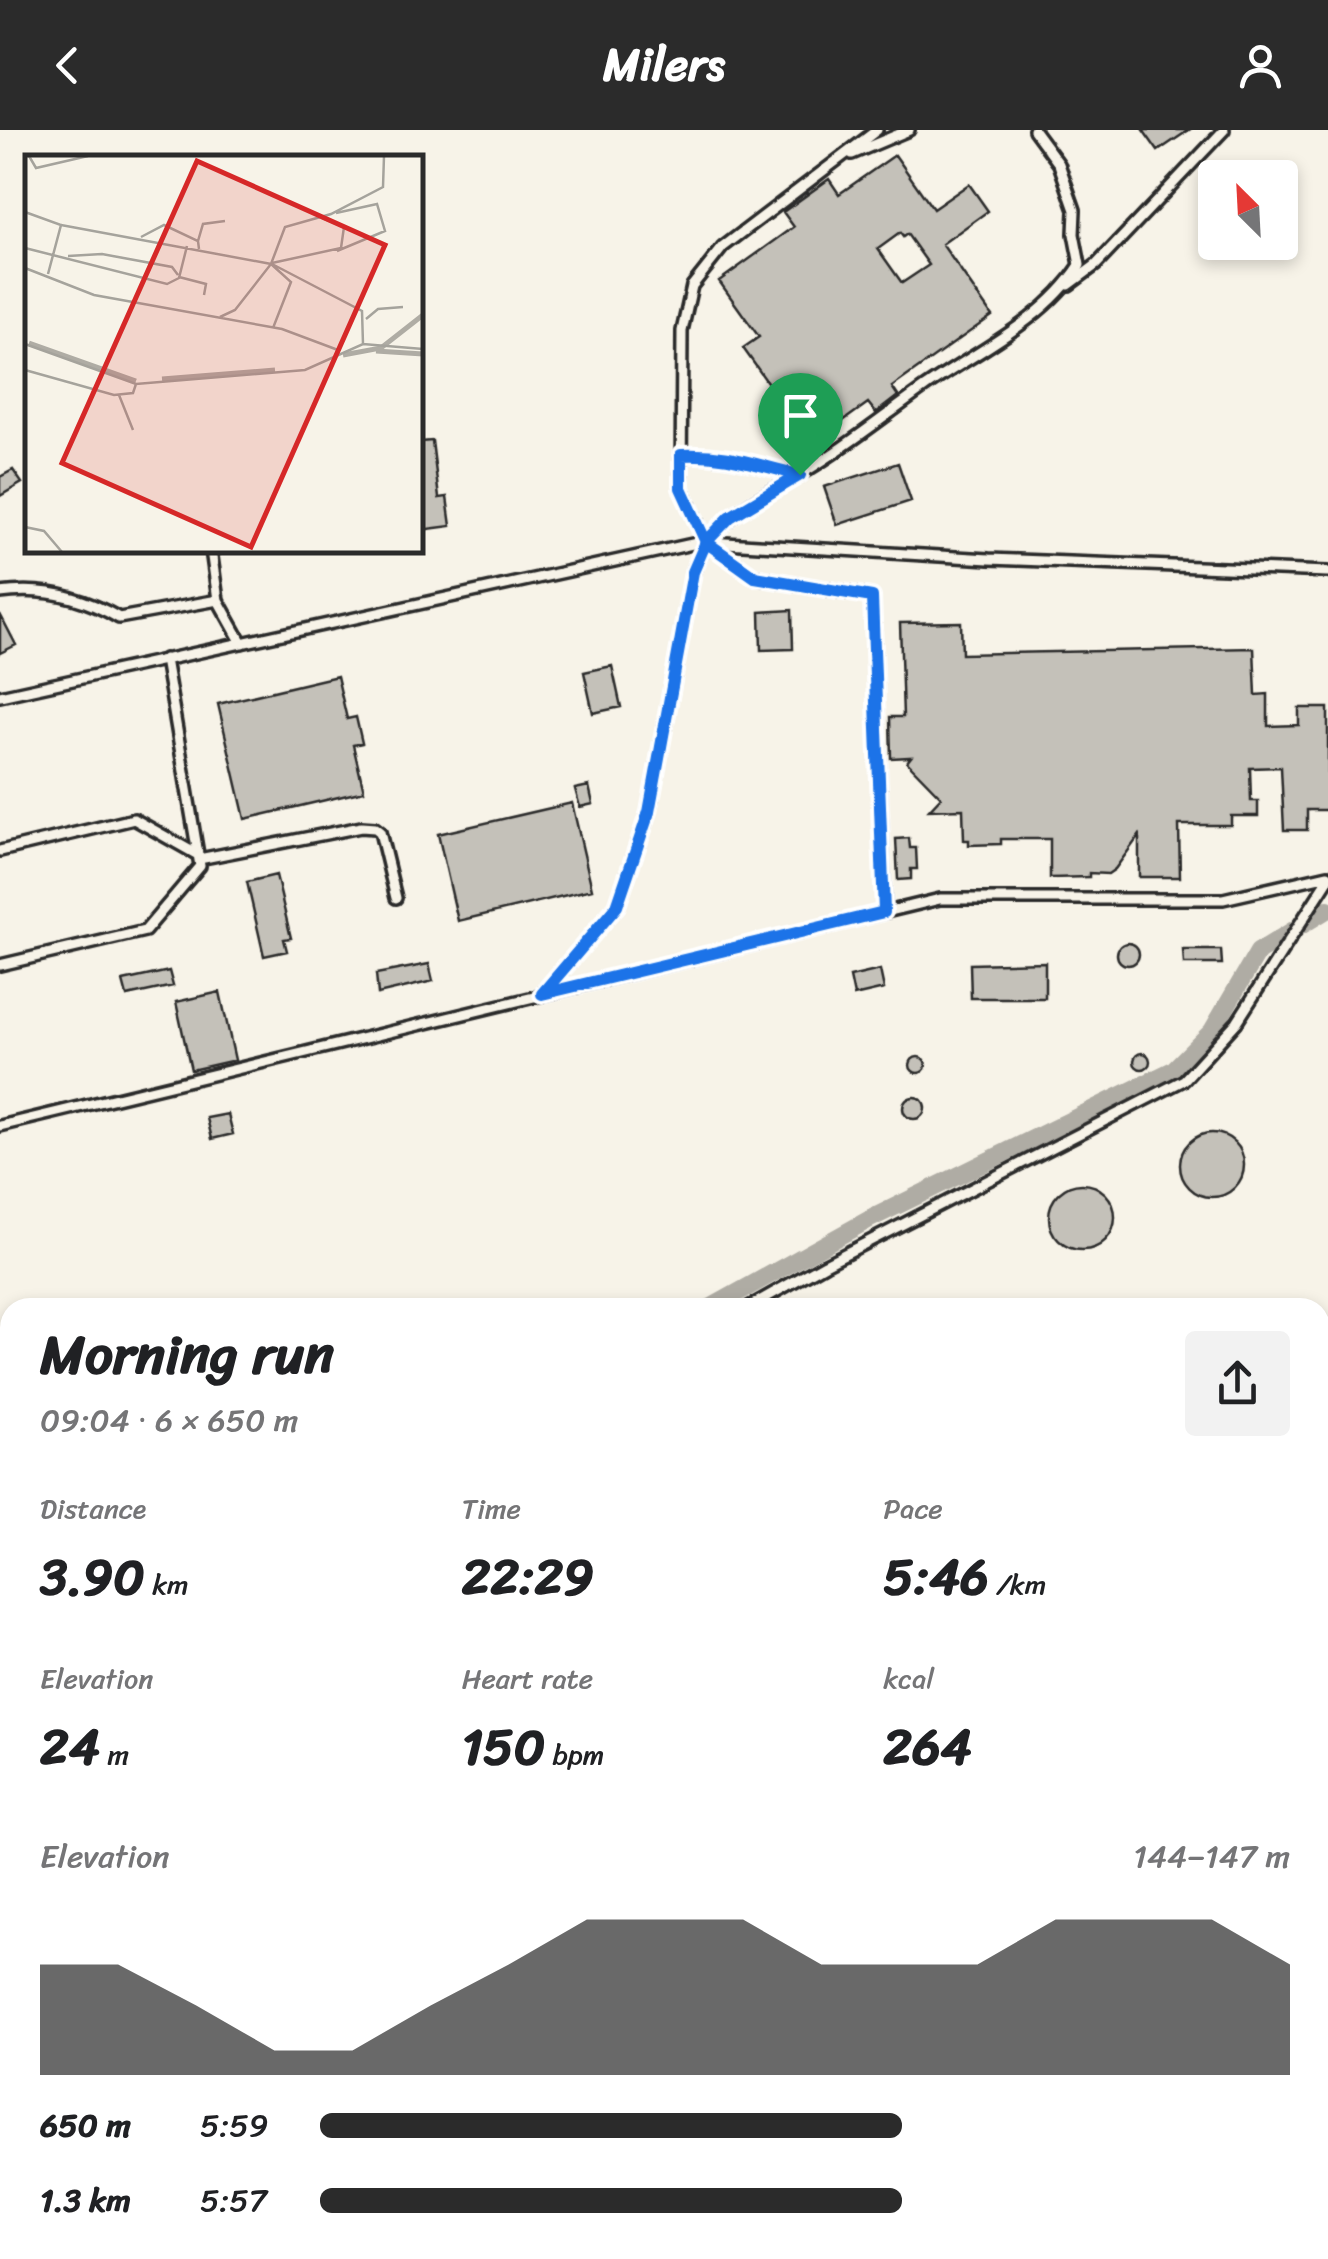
<!DOCTYPE html>
<html lang="en">
<head>
<meta charset="utf-8">
<style>
  :root { --surface:#fff; --page:#f2f2f2; --text:#202124; --muted:#757577; --accent:#2b2b2b }
  body { margin:0; font-family:Sriracha,sans-serif; background:var(--page); color:var(--text); height:100vh; display:flex; flex-direction:column; font-size:38px; white-space:nowrap }
  * { box-sizing:border-box; margin:0 }
  p { font-size:32px; color:var(--muted) }
  .icon { flex:none; width:55px; height:55px; fill:none; stroke:currentColor; stroke-width:2; stroke-linecap:round; stroke-linejoin:round }
  .map { position:relative; flex:1; overflow:hidden }
  .side { position:absolute; left:0px; top:1168px; width:1330px; height:962px; display:flex; flex-direction:column; background:var(--surface); border-radius:30px 30px 0 0; box-shadow:0 5px 15px #0003 }
  .side>* { flex:none }
  .needle { width:65px; rotate:336deg }
  .buttons { position:absolute; left:1198px; top:30px; display:grid; gap:20px }
  .buttons a { display:grid; place-items:center; width:100px; height:100px; border-radius:10px; background:var(--surface); box-shadow:0 5px 15px #0003; font-size:50px }
  .pin { position:absolute; display:grid; place-items:center; width:85px; height:85px; color:#fff; margin:-102px -42px; border-radius:50% 50% 50% 0; rotate:-45deg; box-shadow:0 0 10px #0007 }
  .pin .icon { rotate:45deg }
  .round { display:grid; place-items:center; flex:none; width:105px; height:105px; border-radius:10px; background:var(--page) }
  .headline { display:flex; align-items:center; justify-content:space-between; height:170px; padding:0 40px }
  h1 { font-size:55px; font-weight:700; line-height:75px }
  .stats { display:grid; grid-template-columns:repeat(3,1fr); gap:15px; height:170px; padding:10px 40px }
  .stats div { display:grid; align-content:center }
  .stats b { font-size:50px; font-weight:700 }
  .stats small { font-size:28px; font-weight:400 }
  .stats p { font-size:28px }
  .chart { height:280px; padding:20px 40px }
  .chart p { display:flex; justify-content:space-between }
  .chart svg { width:100%; height:180px; margin-top:10px; fill:var(--accent); opacity:.7 }
  ul { padding:0 40px; list-style:none; font-size:32px }
  li { display:grid; grid-template-columns:160px 120px 1fr; align-items:center; height:75px }
  li i { height:25px; border-radius:12px; background:var(--accent) }
  header { display:flex; justify-content:space-between; align-items:center; height:130px; padding:0 40px; background:var(--accent); color:#fff; font-size:45px; font-weight:700 }
  .map>svg:first-child { display:block }
</style>
</head>
<body>
<header><svg class="icon" aria-label="back" viewBox="0 0 24 24"><path d="M15 5l-7 7 7 7"/></svg>Milers<svg class="icon" aria-label="person" viewBox="0 0 24 24"><circle cx="12" cy="8" r="4"/><path d="M4 21q1-7 8-7t8 7"/></svg></header>
<div class="map">
<svg width="1328" height="2129" viewBox="0 0 1328 2129">
  <rect width="100%" height="100%" fill="#f7f3e8"/>
  <filter id="ink" filterUnits="userSpaceOnUse"><feTurbulence type="fractalNoise" baseFrequency=".01" numOctaves="2"/><feDisplacementMap in="SourceGraphic" scale="20" xChannelSelector="R" yChannelSelector="G"/><feConvolveMatrix kernelMatrix="1 2 1 2 8 2 1 2 1" color-interpolation-filters="sRGB"/></filter>
  <g filter="url(#ink)">
    <g fill="none" stroke-linecap="round" stroke-linejoin="round">
      <path stroke="#afaca4" stroke-width="18" d="M710,1178L870,1089L1173,940L1212,901L1258,822L1328,779
        M0,1451H10"/>
    </g>
    <path fill="#c4c1b9" stroke="#2b2b2b" stroke-width="2.5" fill-rule="evenodd" d="M1143,0H1189L1158,21Z
      M895,25L933,79L969,54L988,81L942,114L992,186L892,257L898,266L876,283L868,273L811,314L743,218L759,207L719,151L794,97L783,82L829,49L839,64ZM900,103L903,107L907,104L929,135L902,153L878,119Z
      M432,311L439,368L447,367L451,396L420,400V312Z
      M898,333L911,371L837,395L824,357Z
      M13,340L22,353L0,366V347Z
      M792,480L793,519L761,520L760,482Z
      M0,484L16,515L0,523Z
      M961,492L962,524L1254,518L1256,565L1268,564V596L1299,595V578H1328V680H1307V700H1284L1281,637L1250,638L1251,671H1258V686H1231V695H1179L1180,747H1139V706L1115,739L1108,744L1089,743V747L1050,748V709H1001V714L969,715V710H964L963,679L929,680L941,667L907,632L911,627L891,628L890,587H903L900,493Z
      M612,536L621,577L593,583L584,542Z
      M337,546L347,589L356,587L362,613L353,615L364,661L245,689L218,574Z
      M589,656L593,674L580,677L575,659Z
      M572,673L592,759L458,791L438,704Z
      M909,708L910,718H916L917,739H911V749L898,750L896,709Z
      M276,745L291,808L284,809L287,821L264,826L247,752Z
      M1117 824a11 11 0 1 1 22 0a11 11 0 1 1-22 0Z
      M1183,820H1221L1222,834H1184Z
      M1045,832V868H971L970,834Z
      M429,834L433,851L378,864L376,844Z
      M880,840L884,859L854,866L850,847Z
      M169,841L173,856L127,866L123,851Z
      M220,862L235,930L191,940L176,872Z
      M1134 931a8 8 0 1 1 16 0a8 8 0 1 1-16 0Z
      M910 935a8 8 0 1 1 16 0a8 8 0 1 1-16 0Z
      M903 978a11 11 0 1 1 22 0a11 11 0 1 1-22 0Z
      M228,984L233,1004L212,1009L207,988Z
      M1180 1035a32 32 0 1 1 64 0a32 32 0 1 1-64 0Z
      M1049 1087a33 33 0 1 1 66 0a33 33 0 1 1-66 0Z"/>
    <g fill="none" stroke-linecap="round" stroke-linejoin="round">
      <g stroke="#2b2b2b" stroke-width="16">
        <path id="service" d="M852,24L909,0
          M1069,155L1096,135L1224,0
          M681,325C729,323 755,336 800,345
          M706,411L681,357L682,201L692,156L723,117L877,0
          M709,412L989,429L1328,442
          M211,420L218,470
          M0,463C42,457 83,467 119,488L218,470L242,513
          M0,566L706,411L755,447L872,467L885,782
          M0,721L134,689L198,725
          M199,729L361,697L375,698L380,702L396,768
          M0,835L145,801L200,736L165,529
          M544,862L617,776L649,682L693,442C720,380 756,372 811,338C850,314 886,285 924,258C977,221 1044,191 1080,135L1074,104L1075,80L1059,34L1034,0
          M0,996L940,769H1223L1328,745
          M747,1178L825,1134L1184,950L1237,892L1328,750
          M0,1466H10
          M0,1611L10,1610"/>
      </g>
      <use href="#service" stroke="#f7f3e8" stroke-width="9"/>
    </g>
  </g>
  <g fill="none" stroke-linecap="round" stroke-linejoin="round" filter="url(#ink)">
    <g stroke="#fff" stroke-width="20">
      <path id="route" d="M800,345C755,335 729,323 681,325V358L706,412L693,442L649,682L617,776L542,864L884,782L872,467L755,447L706,412L730,387L800,345"/>
    </g>
    <use href="#route" stroke="#1a73e8" stroke-width="12"/>
  </g>
  <g transform="translate(25 25)">
    <rect width="398" height="398" fill="#f7f3e8"/>
    <path fill="none" stroke="#afaca4" stroke-width="5" d="M4,188L111,226M351,196L398,199M318,200L356,193L398,160M137,224L250,215"/>
    <path fill="none" stroke="#a5a39c" stroke-width="2.5" d="M4,1L11,13L63,1M0,57L36,70L23,119M311,58L352,49L360,76L312,96M36,70L246,109L266,127L248,173M116,82L139,70L173,86L174,94M173,86L178,69L200,66M0,93L142,129L154,123L162,91M43,101L77,99L147,112L153,120M247,108L316,93L319,72L297,63M247,109L337,156L338,189M0,113L69,140L257,174L313,195M154,122L181,129L179,140M195,162L210,155L246,109L260,72L306,59L358,32L359,1M341,164L353,154L378,152M0,189L111,229L280,215L338,189L398,194M0,215L89,240L108,238L111,229M94,240L108,275M0,372L19,376L37,397"/>
    <path fill="#d62828" fill-opacity="0.15" stroke="#d62828" stroke-width="5" d="M172,6L360,90L226,392L37,308Z"/>
    <rect width="398" height="398" fill="none" stroke="#2b2b2b" stroke-width="5"/>
  </g>
</svg>
<div class="buttons">
<a><svg class="needle" viewBox="-14 -14 28 28"><path d="M0-13l5 13h-10z" fill="#e53935"/><path d="M0 13l5-13h-10z" fill="#757577"/></svg></a>
</div>
<div class="pin" style="left:800px;top:345px;background:#1e9e55"><svg class="icon" aria-label="arrive" viewBox="0 0 24 24"><path d="M6 21V4h12l-3 4 3 4H6"/></svg></div>
<section class="side">
<div class="headline"><div><h1>Morning run</h1><p>09:04 · 6 × 650 m</p></div><a class="round"><svg class="icon" aria-label="share" viewBox="0 0 24 24"><path d="M12 15V3M7 8l5-5 5 5M5 13v7h14v-7"/></svg></a></div>
<div class="stats">
<div><p>Distance</p><b>3.90<small> km</small></b></div>
<div><p>Time</p><b>22:29</b></div>
<div><p>Pace</p><b>5:46<small> /km</small></b></div>
</div>
<div class="stats">
<div><p>Elevation</p><b>24<small> m</small></b></div>
<div><p>Heart rate</p><b>150<small> bpm</small></b></div>
<div><p>kcal</p><b>264</b></div>
</div>
<div class="chart"><p><span>Elevation</span>144–147 m</p>
<svg viewBox="0 0 160 44" preserveAspectRatio="none"><path d="M0 44V17L10 17L20 27L30 38L40 38L50 27L60 17L70 6L80 6L90 6L100 17L110 17L120 17L130 6L140 6L150 6L160 17V44z"/></svg>
</div>
<ul>
<li><b>650 m</b>5:59<i style="width:60%"></i></li>
<li><b>1.3 km</b>5:57<i style="width:60%"></i></li>
</ul>
</section>
</div>
</body>
</html>
